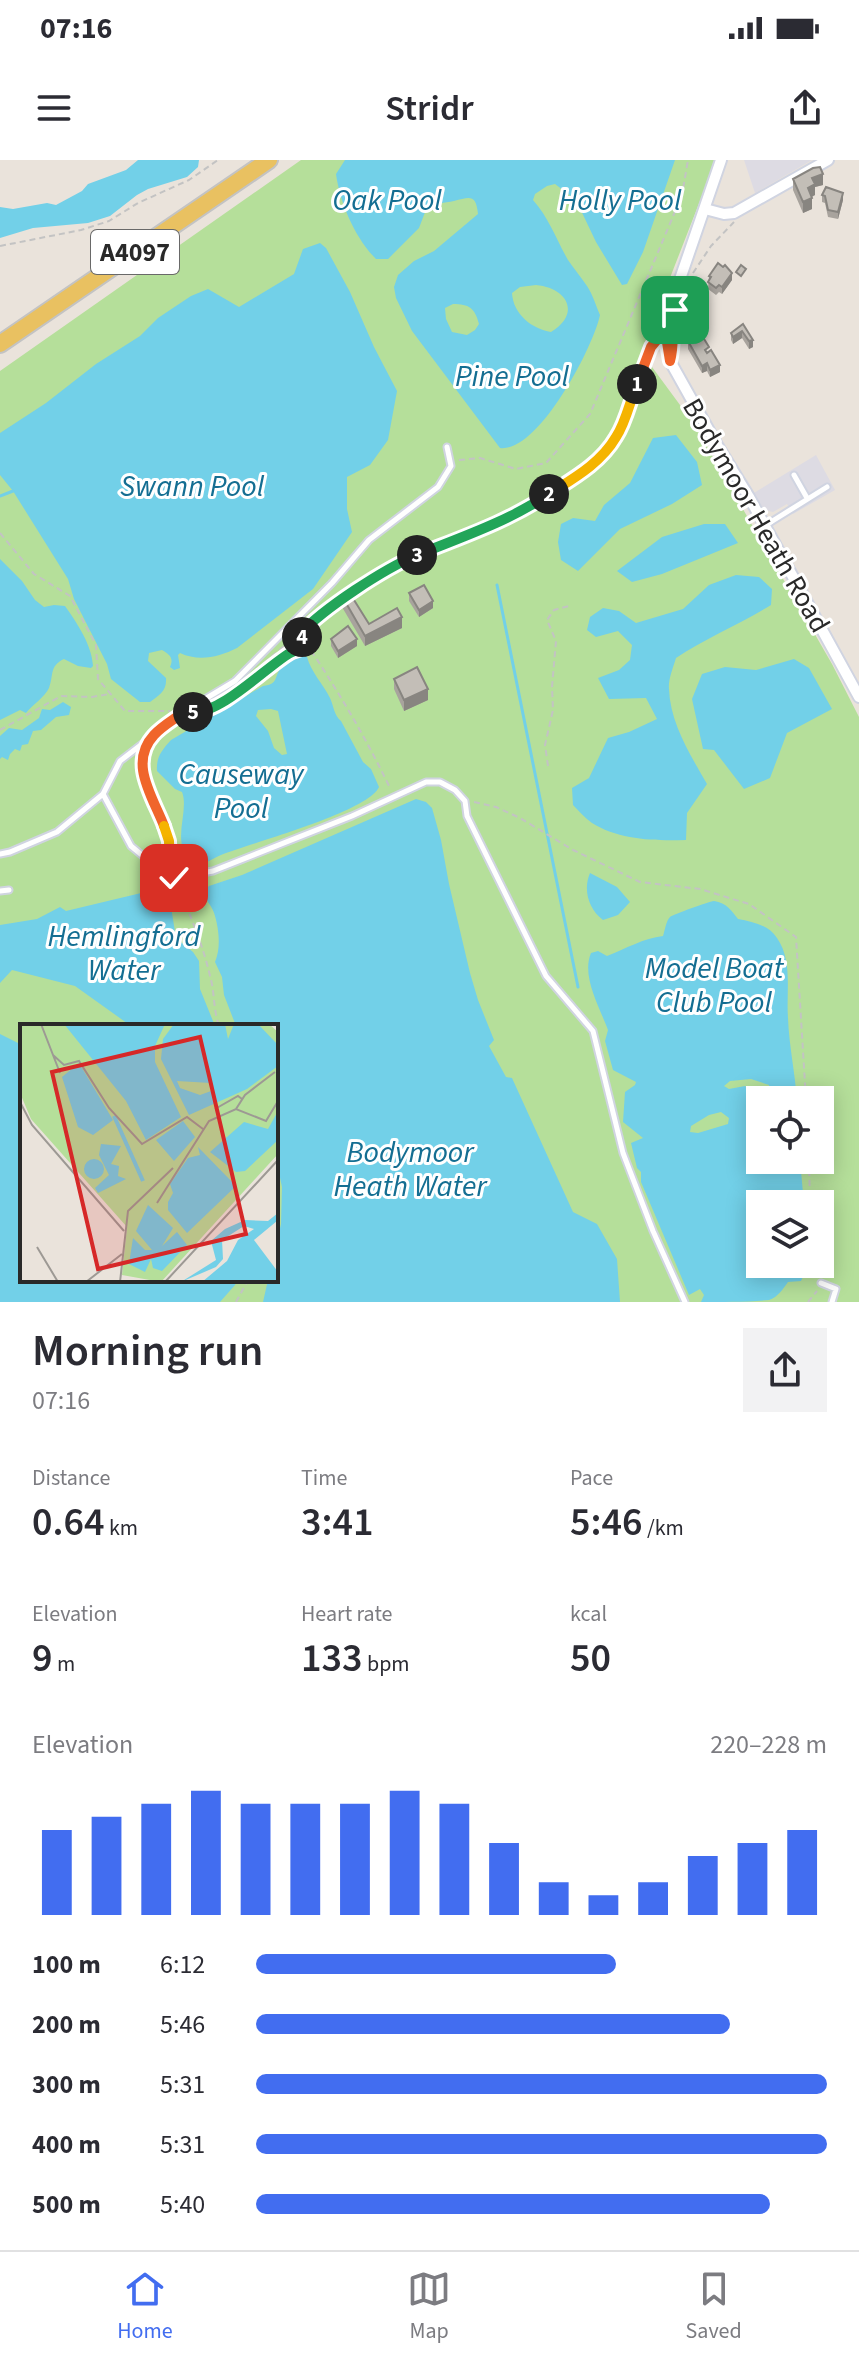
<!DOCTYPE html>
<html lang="en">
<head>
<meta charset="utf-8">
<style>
  :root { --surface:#fff; --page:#f2f2f3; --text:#2b2b33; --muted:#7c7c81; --line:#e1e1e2; --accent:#426df0 }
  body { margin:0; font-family:"Source Sans 3",sans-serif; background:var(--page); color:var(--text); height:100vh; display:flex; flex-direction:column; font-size:30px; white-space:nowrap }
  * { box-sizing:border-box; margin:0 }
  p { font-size:26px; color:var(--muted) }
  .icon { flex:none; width:44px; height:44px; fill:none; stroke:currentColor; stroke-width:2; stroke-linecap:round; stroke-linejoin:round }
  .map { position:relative; height:1142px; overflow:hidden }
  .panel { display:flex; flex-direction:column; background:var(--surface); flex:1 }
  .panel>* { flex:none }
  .controls { position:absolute; left:746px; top:926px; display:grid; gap:16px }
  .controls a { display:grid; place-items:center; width:88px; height:88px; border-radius:0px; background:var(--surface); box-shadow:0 4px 20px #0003; font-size:40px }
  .pin { position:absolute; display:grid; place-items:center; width:68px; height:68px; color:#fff; margin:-34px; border-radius:16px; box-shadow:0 4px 12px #0006 }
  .km { position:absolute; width:40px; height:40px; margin:-20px; border-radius:50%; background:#222; color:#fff; font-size:22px; line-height:40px; text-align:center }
  .round { display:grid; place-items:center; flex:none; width:84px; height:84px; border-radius:0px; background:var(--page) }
  .summary { display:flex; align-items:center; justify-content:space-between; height:136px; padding:0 32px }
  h1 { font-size:44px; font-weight:600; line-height:60px }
  .figures { display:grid; grid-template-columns:repeat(3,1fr); gap:12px; height:136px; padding:8px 32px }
  .figures div { display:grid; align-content:center }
  .figures b { font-size:40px; font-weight:600 }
  .figures small { font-size:22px; font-weight:400 }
  .figures p { font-size:22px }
  .chart { height:224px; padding:16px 32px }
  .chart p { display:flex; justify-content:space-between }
  .chart svg { width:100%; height:144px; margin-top:8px; stroke:var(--accent); stroke-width:6 }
  ul { padding:0 32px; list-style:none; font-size:26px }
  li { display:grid; grid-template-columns:128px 96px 1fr; align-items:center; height:60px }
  li i { height:20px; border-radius:10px; background:var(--accent) }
  .status { display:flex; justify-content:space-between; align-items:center; height:56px; padding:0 40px; background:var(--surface); direction:ltr }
  .status svg { height:22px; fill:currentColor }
  header { display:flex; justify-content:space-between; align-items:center; height:104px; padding:0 32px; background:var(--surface); font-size:36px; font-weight:600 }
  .tab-bar { display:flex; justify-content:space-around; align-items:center; height:112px; border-top:2px solid var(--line); background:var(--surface); font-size:22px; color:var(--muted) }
  .tab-bar a { display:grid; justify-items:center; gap:4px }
  .tab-bar .current { color:var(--accent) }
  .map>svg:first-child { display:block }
</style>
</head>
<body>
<div class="status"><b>07:16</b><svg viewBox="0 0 49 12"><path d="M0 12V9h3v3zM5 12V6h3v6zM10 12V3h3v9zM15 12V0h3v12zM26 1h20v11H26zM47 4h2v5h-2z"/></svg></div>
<header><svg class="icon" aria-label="menu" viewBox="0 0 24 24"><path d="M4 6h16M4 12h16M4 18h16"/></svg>Stridr<svg class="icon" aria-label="share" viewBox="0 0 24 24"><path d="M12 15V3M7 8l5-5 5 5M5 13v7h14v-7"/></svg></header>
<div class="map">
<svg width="859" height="1142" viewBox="0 0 859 1142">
  <rect width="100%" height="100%" fill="#eae3db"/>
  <path fill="#dddbe3" d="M744,0H812L755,33Z
    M816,295L835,330L793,354L787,344L773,352L764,350L754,333Z"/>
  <path fill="#b5df9a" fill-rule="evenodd" d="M301,0H716L641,192L694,264L832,504L859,557V1142H0V211ZM22,866H276V1120H22ZM760,940H820V1000H760ZM760,1044H820V1104H760Z"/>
  <path fill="#72d0e8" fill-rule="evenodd" d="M138,0H199L198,7L187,17L148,29L137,35L110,56L88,63L33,68L0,78V47L13,49L47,43L56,45L82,31L88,24L126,10Z
    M345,0H675L643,92L627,124L622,125L596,82L576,40L555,24L547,26L535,34L533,40C549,58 556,79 568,100C574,109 581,117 587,126C593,135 596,146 600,155C593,188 538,293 500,288L412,171L396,138L394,127L398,115L414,101L434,91L478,54C476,34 470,37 454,41C444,43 436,43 427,47L419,68L388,99H376C355,78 340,43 336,14ZM536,125C568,128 581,154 551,172C532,169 513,154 512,133L520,127ZM453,144C469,144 475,148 479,164L475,170L467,175L452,172L446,159L445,148Z
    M320,83L326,88L350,132L374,187L397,231L388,280L370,305L347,317V349L352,372L313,429L237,488C219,497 199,502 180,493L178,495L180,508L174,510L170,507C174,498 170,495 162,490L149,493L148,501L166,518C167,531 159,535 150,542H140L111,519L107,504L74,439L68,419L13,331L0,315V273L46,243L96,204L140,176L158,158L191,136L208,129L239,147L294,114L303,89Z
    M676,275L697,302L702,325L672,344L620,369L578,411L561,400L558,382L561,364L573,358L595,361L604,345L630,323L653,278Z
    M704,364H725L738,383L662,414L632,422L617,411L662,377Z
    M0,399L22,421L35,440L44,447L54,445L65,446C77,463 92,485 93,506L91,508L78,506L64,499C49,506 54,515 49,528C45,537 32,545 26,553L20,550L0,560Z
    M736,415L759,417L772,429L771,445C740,464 706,478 676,498C673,508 668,520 669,529C670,563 691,596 707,624L687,653L686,680C655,681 619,680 592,663C585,658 579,651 573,645L572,628L589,618L608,578L629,572L657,559L646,538L609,539L598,518L619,510L630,500L632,485L618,471L596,477L587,470L590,457L603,448L619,451L636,463L683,449L709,425Z
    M299,494L307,497C311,512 323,524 330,538C334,547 334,555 341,561L363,602L371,609L379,627C368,652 251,683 221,695C216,697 210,701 204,703C199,704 198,704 193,701C169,685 190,652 182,632L175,629L157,611C156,597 162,590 171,580L263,526C280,524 273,516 282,507C288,501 293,500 299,494ZM271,549L278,551L287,594L282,595L274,588L268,571L256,556L258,550Z
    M794,499L809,508L832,549L787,573L770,618L744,629L714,590L703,589L692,539L702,514L725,507L756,510Z
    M63,542L71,547L69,555L56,557L41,570L33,571L28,584L22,585L20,591L15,589L10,594L8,600L2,597L0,599V576L9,568L22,570L39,558L42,549L50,550Z
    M416,639L426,642L432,648L441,680L449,724L470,813L478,840L494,880L489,886L506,917L512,918L573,1052L597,1064L617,1099L620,1142H263L268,1120H276V1086L281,1064L282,1027L276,999V866H236L224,835L222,817L215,802C221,788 219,770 215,756C213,747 206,741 203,732L209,726L242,715Z
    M590,713L617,727L630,742L618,755L603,760C588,749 583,729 590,713Z
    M162,728L169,734L176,778L193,792L199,801L200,829L215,866H131L75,826L12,810L0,823V765L37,759L60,747L66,751Z
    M714,741C727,743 731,750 738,759C753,762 769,765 777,778C793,801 786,831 788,858C789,885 795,913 797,940H760V1000H800L804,1044H760V1104H809L801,1121L788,1122C783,1129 778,1137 769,1140C749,1142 722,1142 701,1142L704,1135L700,1129L689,1135L641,1022V1012L637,1008L631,983L643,978L623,962L625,932L635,925L636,922L613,910L605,881L608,870C600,848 581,816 591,793L598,791L607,796C625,789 644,778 663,776C665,770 666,761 670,757C674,754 708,742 714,741ZM751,919L769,925L770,932L768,939L762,940L745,926L729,929L724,926L730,921ZM721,952L729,958L728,964L698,973L690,972L691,966L709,955Z
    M0,874L22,885V1120H237L235,1125L220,1142H0Z"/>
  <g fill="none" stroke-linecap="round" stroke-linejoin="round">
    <path stroke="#72d0e8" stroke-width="3" d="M0,336L13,331
      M497,425L578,827"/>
    <g stroke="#d0d4e1" stroke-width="9">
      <path id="service" d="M794,315L807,338
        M766,365L827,327
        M314,459L411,398L535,344L583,312L599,299L617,276L649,191L664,171
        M103,634L131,686L167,716L174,718L213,711L352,656L426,622H440L455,630L465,641L467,656L546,816L593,871L623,993L653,1071L685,1142
        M0,694L10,692L57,672L103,634L120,601L185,551L235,521L332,423L369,380L438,327L451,306L447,287
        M0,731L9,730
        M821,1123L836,1129L832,1142"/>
    </g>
    <g stroke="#d0d4e1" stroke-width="14">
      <path id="minor" d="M721,0L668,154L665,170L670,201L717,285L749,337L859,537
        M705,49L724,54L734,53L828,0"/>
    </g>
    <g stroke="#c3c3c3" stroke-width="20">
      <path id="primary" d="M0,184L269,0"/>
    </g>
    <path stroke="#c3c3c3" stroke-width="2" stroke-dasharray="6 4" stroke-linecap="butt" d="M0,86L81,70L109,61L138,43L189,20L218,0
      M693,113L711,86L734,62
      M459,300L480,298L516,309L546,303L590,254L682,35L688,0
      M0,373L34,414L70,436L96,485L98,519L125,551H170
      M300,474C334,524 364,574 390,628
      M264,503L308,466
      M197,552C239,544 268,500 308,487
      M0,570L61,536L92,537L109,534
      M143,594C138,623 160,650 168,678C171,688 170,699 170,710
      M548,606L545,585L553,550L552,527L556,481L547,460L554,450L569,446
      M474,642L496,647L520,658L573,690L640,722L700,729L749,744L796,777L806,940
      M178,726C190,755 203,785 210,816C215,833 213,849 219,866
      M809,1000L810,1044
      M815,1104L818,1118
      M236,1142L248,1120
      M808,1142L817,1131"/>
    <use href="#service" stroke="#fff" stroke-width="5"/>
    <use href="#minor" stroke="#fff" stroke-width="10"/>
    <use href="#primary" stroke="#e9c161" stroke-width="16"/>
  </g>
  <path fill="#a8a39d" d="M793,19L823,25L815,27V35L812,37V49L803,53L793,30Z
    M822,35L843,40L838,59L828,57L825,43L822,42Z
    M709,116L732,120L722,134L719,132L716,135L708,129Z
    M743,164L753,187L749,189L742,178L733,184L731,180V173Z
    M688,181L709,192L720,212L710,217L707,211L702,213L688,189Z
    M409,433L433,448L419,457L409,441Z
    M342,436L369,464L402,468L365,486L342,447Z
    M331,479L357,486L338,498L331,486Z
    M394,519L428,540L404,551L394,529Z"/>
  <path fill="#888580" d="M823,14V25L815,27V35L808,38V28L812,18Z
    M843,33V40L838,59V52Z
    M812,38V49L803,53V42Z
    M732,113V120L722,134V127Z
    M742,171V178L733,184V177Z
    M753,180V187L749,189V181Z
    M707,203V211L702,213V206Z
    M720,205V212L710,217V210Z
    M433,441V448L419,457V450Z
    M402,457V468L365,486V476Z
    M357,479V486L338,498V491Z
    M428,529V540L404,551V540Z"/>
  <path fill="#c3beb7" stroke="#888580" stroke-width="2" d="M820,7L823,14L812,18L815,24L808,28L812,38L803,42L793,19L813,8Z
    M826,27L843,33L838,52L828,50L825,36L822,35Z
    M718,103L723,107L725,105L732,113L722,127L719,125L716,128L708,122L711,117L709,116Z
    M741,105L746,109L741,116L736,112Z
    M743,164L753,180L749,181L742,171L733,177L731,173Z
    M701,174L709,187L705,190L707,193L711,190L720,205L710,210L707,203L702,206L688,181Z
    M424,425L433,441L419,450L409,433Z
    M349,432L369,464L397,448L402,457L365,476L342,436Z
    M348,466L357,479L338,491L331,479Z
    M417,507L428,529L404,540L394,519Z"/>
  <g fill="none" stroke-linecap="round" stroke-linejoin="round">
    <g stroke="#fff" stroke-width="16">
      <path id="split-1" d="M637,224L651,187L665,170L670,201C675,184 671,167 675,150"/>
    </g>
    <g stroke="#fff" stroke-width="16">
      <path id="split-2" d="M549,334C574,318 601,303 616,277C626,262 630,241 637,224"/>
    </g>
    <g stroke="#fff" stroke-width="16">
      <path id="split-3" d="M417,395C462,377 509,361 549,334"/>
    </g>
    <g stroke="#fff" stroke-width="16">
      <path id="split-4" d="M302,477L300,474C324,448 384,409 417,395"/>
    </g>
    <g stroke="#fff" stroke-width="16">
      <path id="split-5" d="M193,552C221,554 266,507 290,493C296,490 302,489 308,487L302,477"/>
    </g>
    <g stroke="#fff" stroke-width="16">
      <path id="split-6" d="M164,666C153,637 128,603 154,575C162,566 175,559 185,551L193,552"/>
    </g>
    <g stroke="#fff" stroke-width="16">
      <path id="split-7" d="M164,666L169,681L170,713L174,718"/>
    </g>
    <use href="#split-1" stroke="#f0652b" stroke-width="10"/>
    <use href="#split-2" stroke="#f5b400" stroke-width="10"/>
    <use href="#split-3" stroke="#22a559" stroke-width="10"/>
    <use href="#split-4" stroke="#22a559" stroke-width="10"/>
    <use href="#split-5" stroke="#22a559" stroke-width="10"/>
    <use href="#split-6" stroke="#f0652b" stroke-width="10"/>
    <use href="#split-7" stroke="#f5b400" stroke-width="10"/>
  </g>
  <g text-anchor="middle" stroke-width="6" stroke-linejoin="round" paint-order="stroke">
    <rect fill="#fff" stroke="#696969" stroke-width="2" x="91" y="70" width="88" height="44" rx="6"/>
    <g font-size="26" font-weight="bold" fill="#292929">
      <text x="135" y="101">A4097</text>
    </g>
    <g font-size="28" fill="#292929" stroke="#fff">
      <text transform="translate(757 355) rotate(60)" y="10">Bodymoor Heath Road</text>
    </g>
    <g font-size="30" font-style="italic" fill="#146e92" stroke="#fff">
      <text x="387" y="50">Oak Pool</text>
      <text x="620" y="50">Holly Pool</text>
      <text x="512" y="226">Pine Pool</text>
      <text x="192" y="336">Swann Pool</text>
      <text x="241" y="624">Causeway<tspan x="241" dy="34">Pool</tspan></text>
      <text x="124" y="786">Hemlingford<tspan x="124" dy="34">Water</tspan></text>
      <text x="714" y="818">Model Boat<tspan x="714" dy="34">Club Pool</tspan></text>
      <text x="410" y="1002">Bodymoor<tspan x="410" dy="34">Heath Water</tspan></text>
    </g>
  </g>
  <g transform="translate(20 864)">
    <rect width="258" height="258" fill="#eae3db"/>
    <path d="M0,0H249L258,8V130L141,258L102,251L107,203L11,95L0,69Z" fill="#b5df9a"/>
    <path d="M44,0H145L135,22V38L161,93L126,116L106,77ZM154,0H205L208,15L214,0H238L258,21V42L227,65L169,91L141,35L143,15ZM157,57L191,59L194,66L180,71L160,64ZM59,39L93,96L73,111L58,103L42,53ZM258,87V116L225,147L216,148L190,128L224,98L248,105ZM163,97L175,113L154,137L136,116ZM81,120L101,122L91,140L99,142L98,152L106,155L78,169L75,164L89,151L79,131ZM178,123L216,162L167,209L148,186V178L153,169L150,160L168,134L180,131ZM64 145a10 10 0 1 1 20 0a10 10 0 1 1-20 0ZM128,181L153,204L142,222L157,208L167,221L142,247L133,244L131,235L125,248L109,240L113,214L125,226H132L116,207ZM258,189L257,197L234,216L258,248V258H182L207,237L218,216L234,205L224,202L202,216L203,235L196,243L161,258L196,236L191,217L205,205L225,196L248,197Z" fill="#72d0e8" fill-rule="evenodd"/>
    <path fill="none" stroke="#72d0e8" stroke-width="4" d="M94,92L123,157"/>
    <path fill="none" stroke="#9d9994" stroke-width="2" d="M21,0L40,49M33,31L44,41L59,37L89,84L122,120L167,93L183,105M0,78L12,101L104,207M195,85L218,72L222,75M216,85L225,71L255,48M137,179L189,97L216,85L246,97L258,77M17,223L38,258M66,258L102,230M100,258L108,187L153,144M145,258L258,136"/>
    <path fill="#d62828" fill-opacity="0.15" stroke="#d62828" stroke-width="4" d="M180,13L226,210L78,245L32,48Z"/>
    <rect width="258" height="258" fill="none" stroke="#292929" stroke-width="4"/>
  </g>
</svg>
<div class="controls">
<a><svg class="icon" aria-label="locate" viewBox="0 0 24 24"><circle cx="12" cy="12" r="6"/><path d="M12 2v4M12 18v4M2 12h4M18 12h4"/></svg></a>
<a><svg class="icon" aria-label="layers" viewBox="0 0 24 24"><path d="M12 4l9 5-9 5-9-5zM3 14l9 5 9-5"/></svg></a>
</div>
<div class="pin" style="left:675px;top:150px;background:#1e9e55"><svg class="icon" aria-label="arrive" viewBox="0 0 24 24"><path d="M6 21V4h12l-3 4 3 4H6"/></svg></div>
<div class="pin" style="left:174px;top:718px;background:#d93025"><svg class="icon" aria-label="check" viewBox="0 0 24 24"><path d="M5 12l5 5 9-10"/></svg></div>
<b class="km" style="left:637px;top:224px">1</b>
<b class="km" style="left:549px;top:334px">2</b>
<b class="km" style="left:417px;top:395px">3</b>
<b class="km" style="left:302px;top:477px">4</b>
<b class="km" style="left:193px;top:552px">5</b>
</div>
<section class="panel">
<div class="summary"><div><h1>Morning run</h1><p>07:16</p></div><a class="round"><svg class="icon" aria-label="share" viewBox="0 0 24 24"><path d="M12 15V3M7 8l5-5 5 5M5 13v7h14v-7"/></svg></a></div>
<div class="figures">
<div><p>Distance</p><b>0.64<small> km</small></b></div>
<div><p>Time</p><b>3:41</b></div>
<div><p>Pace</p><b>5:46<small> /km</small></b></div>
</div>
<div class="figures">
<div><p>Elevation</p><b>9<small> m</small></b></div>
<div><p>Heart rate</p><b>133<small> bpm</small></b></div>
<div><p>kcal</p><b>50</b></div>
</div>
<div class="chart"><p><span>Elevation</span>220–228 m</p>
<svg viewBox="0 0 160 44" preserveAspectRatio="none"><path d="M5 44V18M15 44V14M25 44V10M35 44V6M45 44V10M55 44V10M65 44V10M75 44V6M85 44V10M95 44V22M105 44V34M115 44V38M125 44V34M135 44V26M145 44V22M155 44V18"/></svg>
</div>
<ul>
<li><b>100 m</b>6:12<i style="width:63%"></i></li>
<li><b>200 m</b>5:46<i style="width:83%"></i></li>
<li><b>300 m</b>5:31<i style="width:100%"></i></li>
<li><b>400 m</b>5:31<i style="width:100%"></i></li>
<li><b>500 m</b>5:40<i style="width:90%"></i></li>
</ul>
</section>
<nav class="tab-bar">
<a class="current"><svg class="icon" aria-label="home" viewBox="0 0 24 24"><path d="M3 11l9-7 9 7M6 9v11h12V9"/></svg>Home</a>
<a><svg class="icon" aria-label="map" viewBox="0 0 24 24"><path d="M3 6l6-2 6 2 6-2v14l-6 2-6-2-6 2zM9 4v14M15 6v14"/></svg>Map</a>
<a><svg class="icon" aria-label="saved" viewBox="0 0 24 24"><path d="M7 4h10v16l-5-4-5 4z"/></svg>Saved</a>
</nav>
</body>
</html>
